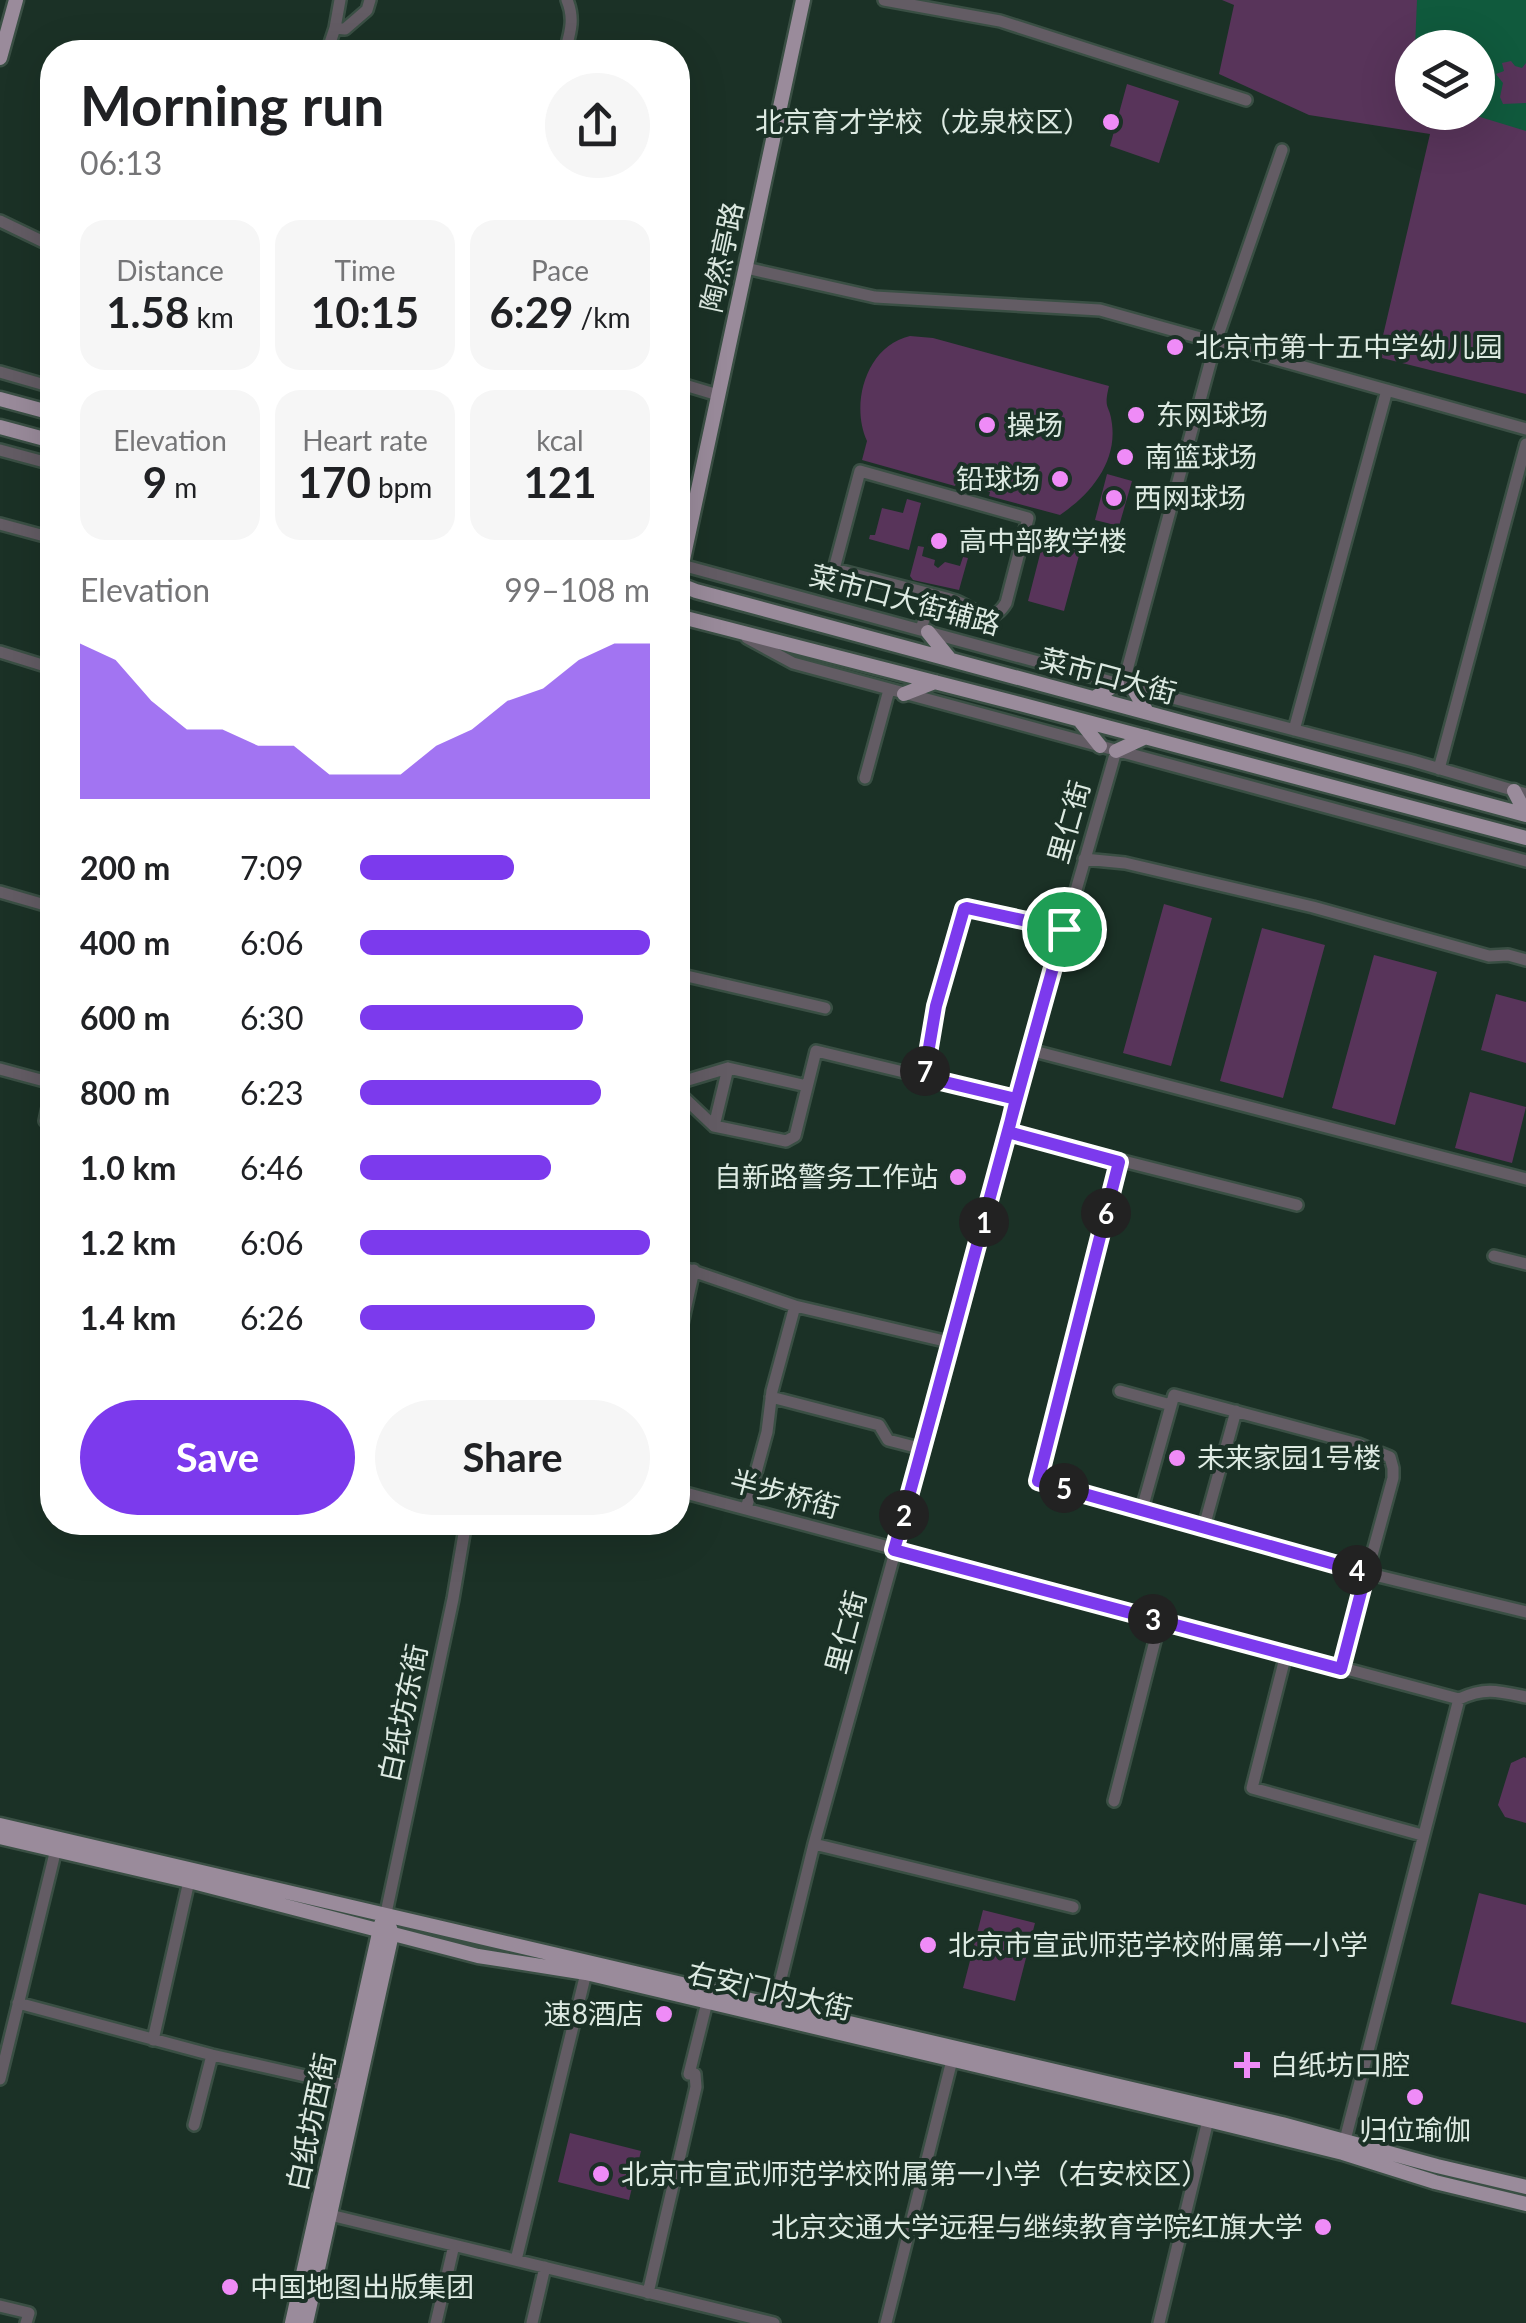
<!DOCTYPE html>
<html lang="en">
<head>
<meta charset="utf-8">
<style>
  :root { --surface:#fff; --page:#f6f6f6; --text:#202124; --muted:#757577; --accent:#7c3aed }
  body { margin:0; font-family:Lato,"Noto Sans SC",sans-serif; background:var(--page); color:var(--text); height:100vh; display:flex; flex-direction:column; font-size:38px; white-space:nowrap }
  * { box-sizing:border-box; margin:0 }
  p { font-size:32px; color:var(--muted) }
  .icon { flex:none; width:55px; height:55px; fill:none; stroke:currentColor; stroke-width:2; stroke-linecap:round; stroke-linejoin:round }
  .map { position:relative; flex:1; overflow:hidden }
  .side { position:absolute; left:40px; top:40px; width:650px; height:1495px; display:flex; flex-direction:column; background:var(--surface); border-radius:40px; box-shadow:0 10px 40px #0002 }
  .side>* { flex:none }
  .tools { position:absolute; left:1395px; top:30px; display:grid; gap:20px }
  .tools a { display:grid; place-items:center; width:100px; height:100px; border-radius:50%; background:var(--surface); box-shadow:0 10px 40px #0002; font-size:50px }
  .pin { position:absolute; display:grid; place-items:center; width:85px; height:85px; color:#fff; margin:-42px; border:5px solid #fff; border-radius:50%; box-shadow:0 2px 10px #0007 }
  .km { position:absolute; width:50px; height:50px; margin:-25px; border-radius:50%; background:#222; color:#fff; font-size:28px; line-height:50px; text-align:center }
  .round { display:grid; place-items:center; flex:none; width:105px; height:105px; border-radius:52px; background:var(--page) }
  .summary { display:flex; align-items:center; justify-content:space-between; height:170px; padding:0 40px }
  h1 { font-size:55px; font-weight:700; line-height:75px }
  .stats { display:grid; grid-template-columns:repeat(3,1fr); gap:15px; height:170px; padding:10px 40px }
  .stats div { display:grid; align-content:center; border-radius:25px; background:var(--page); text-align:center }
  .stats b { font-size:42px; font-weight:700 }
  .stats small { font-size:28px; font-weight:400 }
  .stats p { font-size:28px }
  .chart { height:280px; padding:20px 40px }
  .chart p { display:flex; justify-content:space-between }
  .chart svg { width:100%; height:180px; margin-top:10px; fill:var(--accent); opacity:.7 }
  .cta { display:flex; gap:20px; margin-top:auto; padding:20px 40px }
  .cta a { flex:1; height:115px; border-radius:60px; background:var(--accent); color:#fff; font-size:40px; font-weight:700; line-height:115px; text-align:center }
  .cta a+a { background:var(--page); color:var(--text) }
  ul { padding:0 40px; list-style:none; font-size:32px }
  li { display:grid; grid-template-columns:160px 120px 1fr; align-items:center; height:75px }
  li i { height:25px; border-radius:12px; background:var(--accent) }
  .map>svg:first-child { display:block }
</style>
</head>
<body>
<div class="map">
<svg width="1526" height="2323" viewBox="0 0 1526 2323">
  <rect width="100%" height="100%" fill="#1b3126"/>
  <path fill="#58345a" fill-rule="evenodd" d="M1222,0H1526V394L1378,357L1430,134L1309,115L1219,74L1234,5ZM1412,48H1478V112H1412Z
    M1127,84L1179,101L1159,163L1110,146Z
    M910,336L933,338L1109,386C1103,411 1110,404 1112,424C1117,463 1090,495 1060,515L989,496L990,492L957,482L955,486L862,460L867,441C850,404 866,346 910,336Z
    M1107,474L1132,481L1119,526L1095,520Z
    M907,499L921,503L909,550L869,539L870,535H875L882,508L903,513Z
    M1047,527L1084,537L1064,611L1028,601Z
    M918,546L924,547L922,556L935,560L934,565L938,568L945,562L960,566L963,557L968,558L959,590L913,580L910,576Z
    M1164,904L1212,918L1171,1066L1123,1053Z
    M1262,928L1325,945L1283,1098L1220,1081Z
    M1374,955L1437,972L1395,1125L1332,1108Z
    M1496,994L1526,1002V1063L1481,1050Z
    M1470,1092L1526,1107L1512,1163L1455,1148Z
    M1524,1757L1526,1758V1823L1505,1817L1498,1805L1511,1763Z
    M1479,1893L1526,1905V2023L1451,2004Z
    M983,1910L1035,1923L1015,2001L963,1988Z
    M570,2133L641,2151L629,2200L558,2182Z"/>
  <path fill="#105a3d" d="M1417,0H1526V63L1522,68L1515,66L1511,61L1502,63L1504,71L1496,74L1503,83L1500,97L1503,104L1526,103V131L1467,113L1478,112V48L1415,47Z"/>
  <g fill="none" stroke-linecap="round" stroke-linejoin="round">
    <g stroke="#3a4f44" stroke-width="16">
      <path id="minor" d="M884,0L1000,21L1246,100
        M335,28L345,29L367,10L370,0
        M327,52L335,28L340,0
        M565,52C570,33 575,19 567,0
        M0,221L52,246
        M746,268L875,297L1100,310L1526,429
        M0,372L52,387
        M678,383L718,395
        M0,450L52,464
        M0,524L52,538
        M678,564L1123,685L1413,761L1526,794
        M921,630L931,594L834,569L860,471L1028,518L1006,603C990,629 975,608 956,601C948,598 939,596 931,594
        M747,638L793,663L1526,861
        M0,652L52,668
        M1123,685L1216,341L1282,150
        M1294,730L1387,390
        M1439,769L1526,444
        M865,778L889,690
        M1084,859L1125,863L1313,907L1489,956L1508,955L1526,960
        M0,892L52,907
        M678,974L825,1008
        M1030,1050L1526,1179
        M728,1068L807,1086
        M0,1069L52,1083
        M923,1077L937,1007L961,912L967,907L1064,929
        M678,1083L728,1068L714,1126
        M52,1089L45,1121L52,1123
        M678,1092L714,1126L786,1141L795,1136L816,1051L1016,1099
        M1008,1132L1297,1205
        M1119,1162L1038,1481L1366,1573L1526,1612
        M1494,1256L1526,1264
        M678,1266L795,1306L953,1343
        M678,1342L694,1270
        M1120,1391L1171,1405
        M771,1397L879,1425L888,1440L923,1449
        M678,1491L1459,1699C1485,1687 1498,1691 1526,1697
        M746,1509L767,1432L772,1391L795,1306
        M1142,1509L1174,1395L1358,1444L1390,1457L1393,1468V1478L1341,1669
        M1204,1527L1236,1411
        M1286,1654L1252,1788L1422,1835
        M1114,1801L1160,1621
        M814,1844L1073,1907
        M386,1913L453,1599L466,1522
        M18,2003L212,2055L345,2085
        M774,2007L814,1844L953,1343L1016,1099L1116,751
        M153,2040L189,1881
        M0,2079L56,1849
        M194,2125L212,2055
        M1345,2140L1459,1699
        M330,2215L774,2323
        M516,2260L586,1973
        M648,2293L696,2087L695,2074H689L707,2002
        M0,2306L29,2313L26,2323
        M436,2323L454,2245
        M532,2323L545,2267
        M886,2323L952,2060
        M1159,2323L1208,2120"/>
    </g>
    <g stroke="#3a4f44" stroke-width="19">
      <path id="major" d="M0,58L16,0
        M0,399L52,413
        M0,427L52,441
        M678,583L803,0
        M678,584L696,591L1526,815
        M678,616L1020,704L1526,838
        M928,632L949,658
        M1133,688L1147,712
        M904,694L935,682
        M1094,698L1117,684
        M1080,721L1100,746
        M1116,751L1146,737
        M1514,791L1526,814
        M0,1825L1282,2124L1437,2166L1526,2187
        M0,1837L189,1881L478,1956L586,1973L1208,2120L1343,2153L1435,2182L1526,2204
        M292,2323L381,1924
        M306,2323L392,1934L390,1928"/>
    </g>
    <use href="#minor" stroke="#635c64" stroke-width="11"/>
    <use href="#major" stroke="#9a8b9b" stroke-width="14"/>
  </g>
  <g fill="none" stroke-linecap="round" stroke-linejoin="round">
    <g stroke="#fff" stroke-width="20">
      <path id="route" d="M1064,929C1005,1135 952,1343 894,1550L1341,1669L1366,1573L1038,1481L1119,1162L1008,1132L1016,1099L924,1077L936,1006L964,909L967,908L1064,929"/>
    </g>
    <use href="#route" stroke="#7c3aed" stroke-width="12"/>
  </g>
  <g fill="#ef8bf7" stroke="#1b3126" stroke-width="4">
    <circle cx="1111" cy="122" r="10"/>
    <circle cx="1175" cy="347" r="10"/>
    <circle cx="1136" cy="415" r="10"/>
    <circle cx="987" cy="425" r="10"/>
    <circle cx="1125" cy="457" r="10"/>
    <circle cx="1060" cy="479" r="10"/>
    <circle cx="1114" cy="498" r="10"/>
    <circle cx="939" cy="541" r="10"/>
    <circle cx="958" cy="1177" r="10"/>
    <circle cx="1177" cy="1458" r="10"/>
    <circle cx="928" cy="1945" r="10"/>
    <circle cx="664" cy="2014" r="10"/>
    <path d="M1242 2050h10v10h10v10h-10v10h-10v-10h-10v-10h10z"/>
    <circle cx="1415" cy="2097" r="10"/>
    <circle cx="601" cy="2174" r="10"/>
    <circle cx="1323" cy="2227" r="10"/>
    <circle cx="230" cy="2287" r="10"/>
  </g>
  <g text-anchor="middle" stroke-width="8" stroke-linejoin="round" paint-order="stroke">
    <g font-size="28" fill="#ddeae2" stroke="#1b3126" text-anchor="start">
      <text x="1091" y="132" text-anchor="end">北京育才学校（龙泉校区）</text>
      <text x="1195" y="357">北京市第十五中学幼儿园</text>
      <text x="1156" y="425">东网球场</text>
      <text x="1007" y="435">操场</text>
      <text x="1145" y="467">南篮球场</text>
      <text x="1040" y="489" text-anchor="end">铅球场</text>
      <text x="1134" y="508">西网球场</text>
      <text x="959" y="551">高中部教学楼</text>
      <text x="938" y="1187" text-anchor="end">自新路警务工作站</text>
      <text x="1197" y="1468">未来家园1号楼</text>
      <text x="948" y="1955">北京市宣武师范学校附属第一小学</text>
      <text x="644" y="2024" text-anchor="end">速8酒店</text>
      <text x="1270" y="2075">白纸坊口腔</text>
      <text x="1415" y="2140" text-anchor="middle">归位瑜伽</text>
      <text x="621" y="2184">北京市宣武师范学校附属第一小学（右安校区）</text>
      <text x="1303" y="2237" text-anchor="end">北京交通大学远程与继续教育学院红旗大学</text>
      <text x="250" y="2297">中国地图出版集团</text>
    </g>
    <g font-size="28" fill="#ddeae2" stroke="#1b3126">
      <text transform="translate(722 257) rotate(-78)" y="10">陶然亭路</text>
      <text transform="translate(905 600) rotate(15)" y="10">菜市口大街辅路</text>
      <text transform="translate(1108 676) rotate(15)" y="10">菜市口大街</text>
      <text transform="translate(1069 822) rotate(-74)" y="10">里仁街</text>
      <text transform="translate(785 1494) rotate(15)" y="10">半步桥街</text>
      <text transform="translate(846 1632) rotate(-75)" y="10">里仁街</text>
      <text transform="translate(403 1713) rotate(-78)" y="10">白纸坊东街</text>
      <text transform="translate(770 1991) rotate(13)" y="10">右安门内大街</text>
      <text transform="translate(311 2122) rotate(-78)" y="10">白纸坊西街</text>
    </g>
  </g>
</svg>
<div class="tools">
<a><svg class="icon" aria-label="layers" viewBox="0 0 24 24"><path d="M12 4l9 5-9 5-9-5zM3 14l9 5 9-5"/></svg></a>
</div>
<div class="pin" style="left:1064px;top:929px;background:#1e9e55"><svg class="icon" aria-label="arrive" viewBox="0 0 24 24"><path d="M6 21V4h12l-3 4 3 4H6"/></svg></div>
<b class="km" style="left:984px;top:1222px">1</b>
<b class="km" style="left:904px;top:1515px">2</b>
<b class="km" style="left:1153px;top:1619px">3</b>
<b class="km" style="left:1357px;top:1570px">4</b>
<b class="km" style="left:1064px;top:1488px">5</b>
<b class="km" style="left:1106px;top:1213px">6</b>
<b class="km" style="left:925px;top:1071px">7</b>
<section class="side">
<div class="summary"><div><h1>Morning run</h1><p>06:13</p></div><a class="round"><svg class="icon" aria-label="share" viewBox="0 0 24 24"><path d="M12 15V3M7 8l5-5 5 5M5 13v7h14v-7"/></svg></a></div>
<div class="stats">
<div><p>Distance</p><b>1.58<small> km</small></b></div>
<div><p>Time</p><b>10:15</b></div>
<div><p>Pace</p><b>6:29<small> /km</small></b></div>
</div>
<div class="stats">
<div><p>Elevation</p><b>9<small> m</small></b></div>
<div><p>Heart rate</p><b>170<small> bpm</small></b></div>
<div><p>kcal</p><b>121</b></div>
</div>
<div class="chart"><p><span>Elevation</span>99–108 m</p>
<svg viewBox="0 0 160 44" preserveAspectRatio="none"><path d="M0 44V6L10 10L20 20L30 27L40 27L50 31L60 31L70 38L80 38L90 38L100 31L110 27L120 20L130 17L140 10L150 6L160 6V44z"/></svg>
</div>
<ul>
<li><b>200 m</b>7:09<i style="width:53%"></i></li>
<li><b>400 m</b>6:06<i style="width:100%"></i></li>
<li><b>600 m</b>6:30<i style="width:77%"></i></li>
<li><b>800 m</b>6:23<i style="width:83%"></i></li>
<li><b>1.0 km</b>6:46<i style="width:66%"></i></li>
<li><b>1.2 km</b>6:06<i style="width:100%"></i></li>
<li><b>1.4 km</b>6:26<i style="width:81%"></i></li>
</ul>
<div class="cta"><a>Save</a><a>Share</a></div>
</section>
</div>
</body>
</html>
